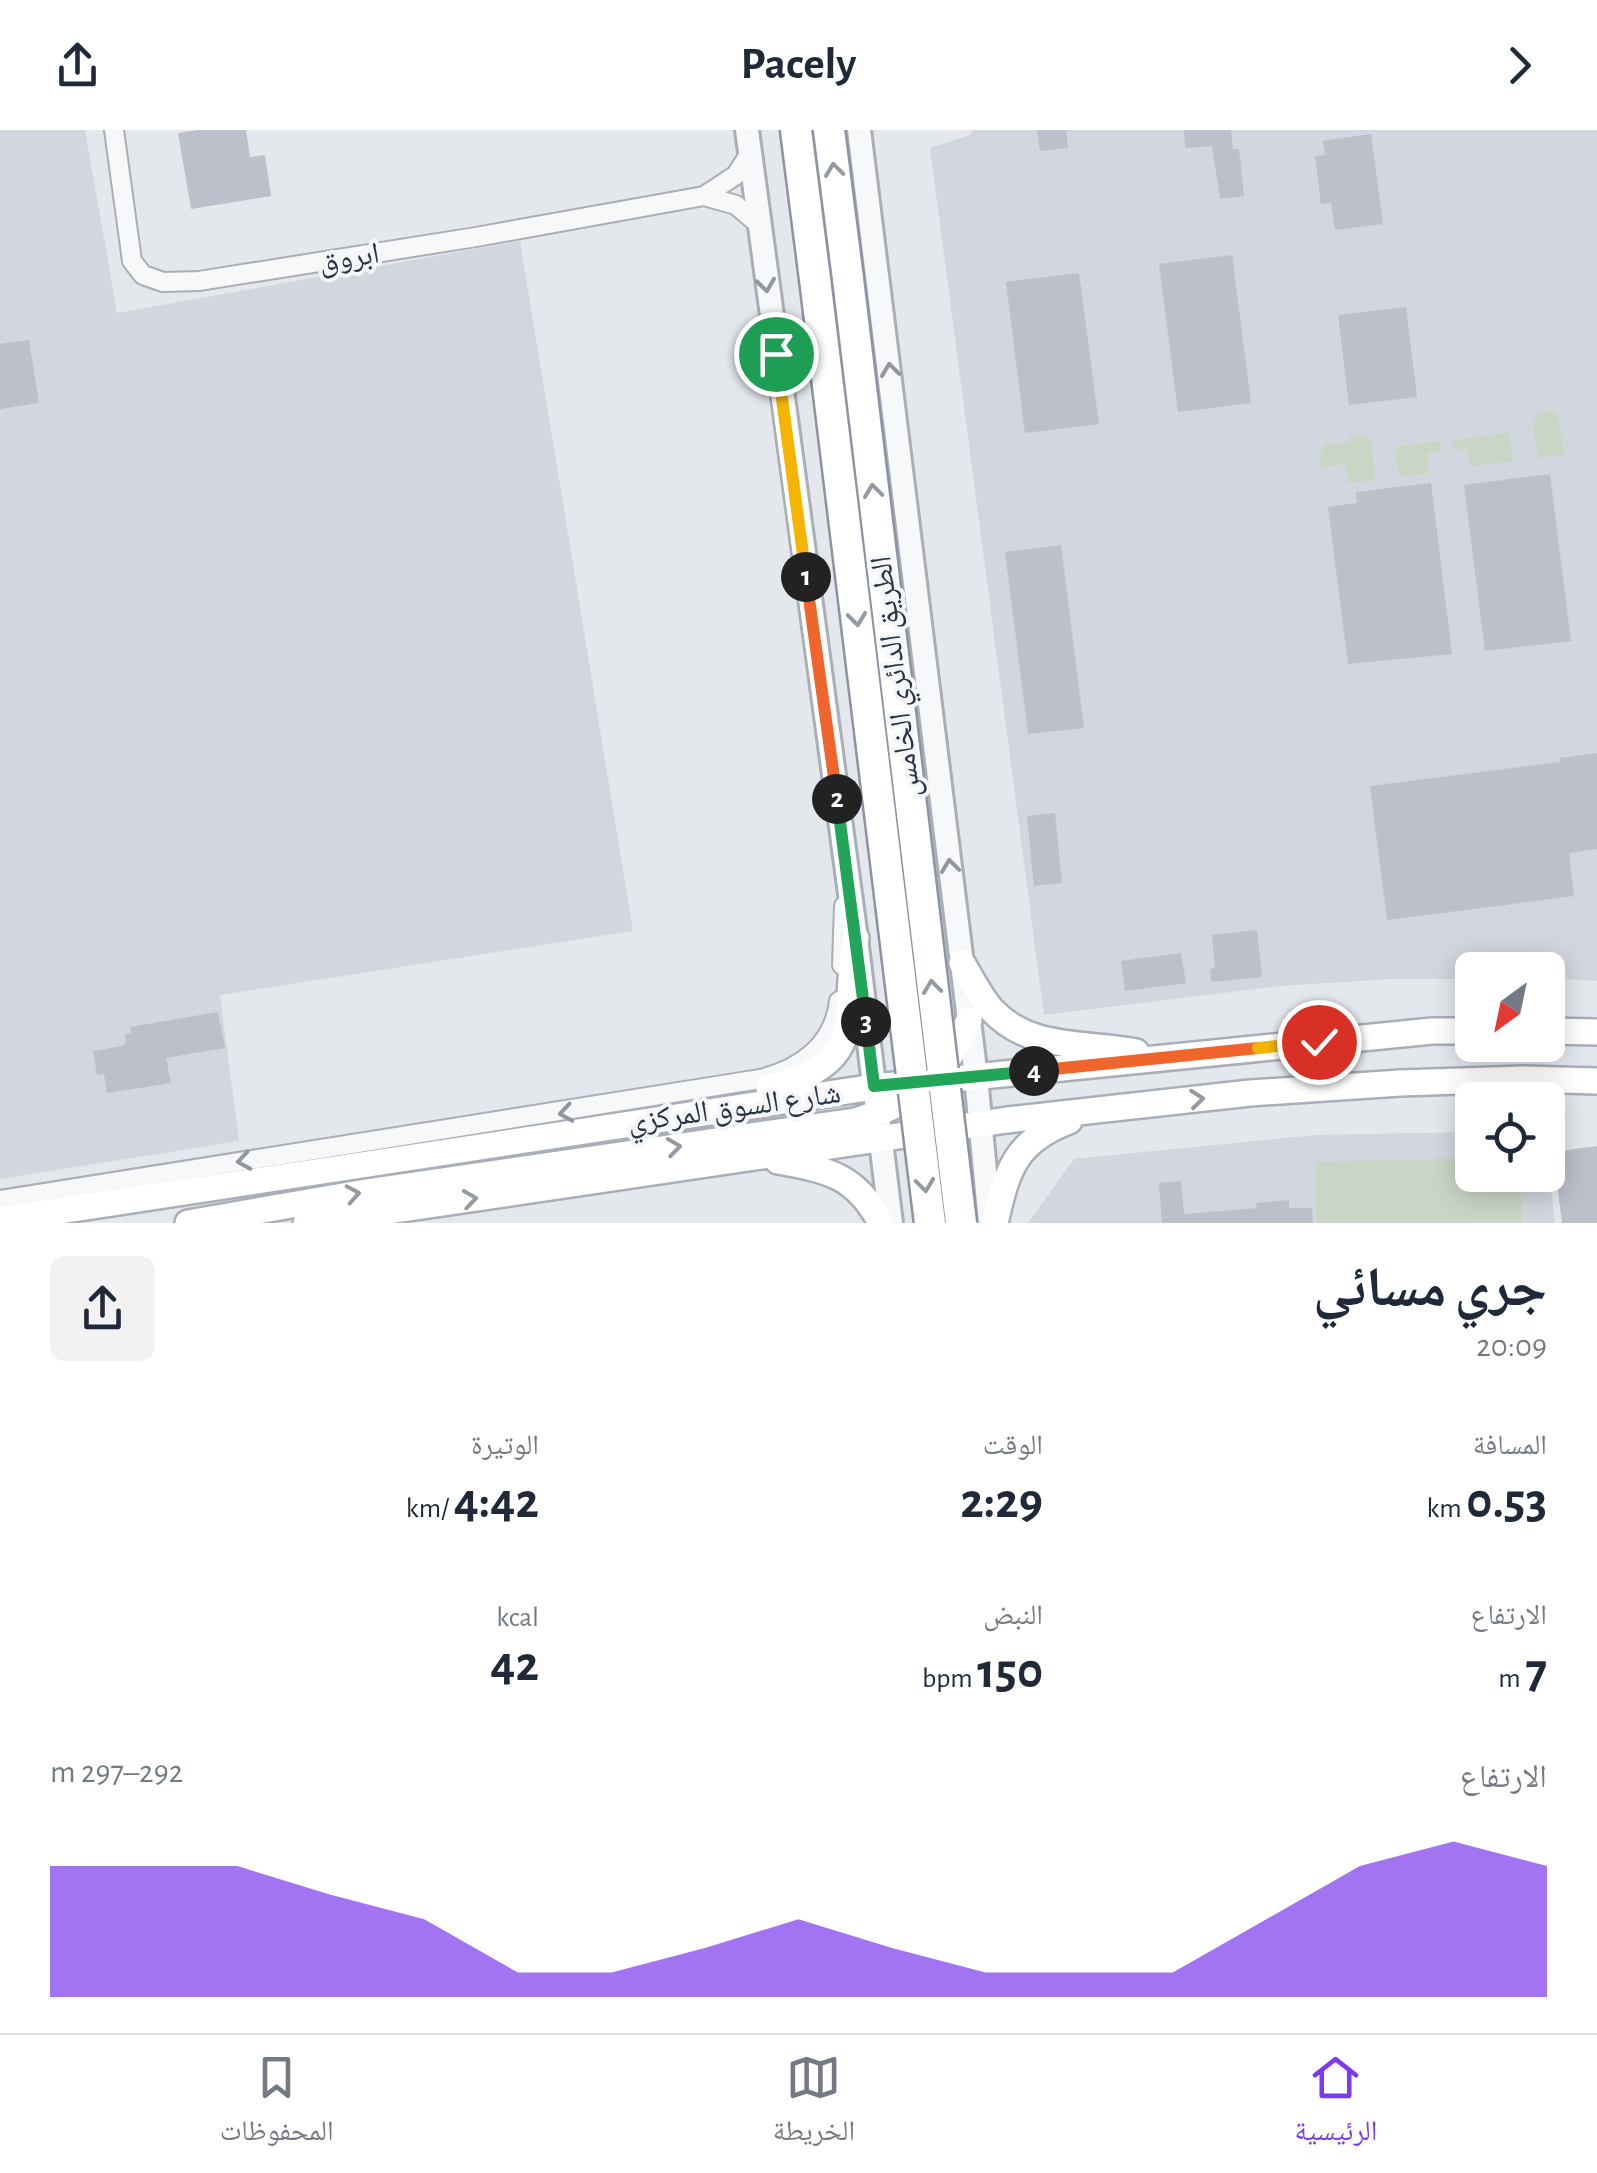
<!DOCTYPE html>
<html lang="ar">
<head>
<meta charset="utf-8">
<style>
  :root { --surface:#fff; --page:#f2f2f3; --text:#1f2937; --muted:#747a83; --line:#e0e1e3; --accent:#7c3aed }
  body { margin:0; font-family:"Alegreya Sans","Noto Naskh Arabic",sans-serif; background:var(--page); color:var(--text); direction:rtl; height:100vh; display:flex; flex-direction:column; font-size:38px; white-space:nowrap }
  * { box-sizing:border-box; margin:0 }
  p { font-size:32px; color:var(--muted) }
  .icon { flex:none; width:55px; height:55px; fill:none; stroke:currentColor; stroke-width:2; stroke-linecap:round; stroke-linejoin:round }
  .map { position:relative; height:1093px; overflow:hidden; direction:ltr }
  .side { display:flex; flex-direction:column; background:var(--surface); flex:1 }
  .side>* { flex:none }
  .needle { width:65px; rotate:213deg }
  .fabs { position:absolute; left:1455px; top:822px; display:grid; gap:20px }
  .fabs a { display:grid; place-items:center; width:110px; height:110px; border-radius:15px; background:var(--surface); box-shadow:0 5px 25px #0003; font-size:50px }
  .pin { position:absolute; display:grid; place-items:center; width:85px; height:85px; color:#fff; margin:-42px; border:5px solid #fff; border-radius:50%; box-shadow:0 2px 10px #0007 }
  .km { position:absolute; width:50px; height:50px; margin:-25px; border-radius:50%; background:#222; color:#fff; font-size:28px; line-height:50px; text-align:center }
  .round { display:grid; place-items:center; flex:none; width:105px; height:105px; border-radius:15px; background:var(--page) }
  .headline { display:flex; align-items:center; justify-content:space-between; height:170px; padding:0 50px }
  h1 { font-size:55px; font-weight:700; line-height:75px }
  .stats { display:grid; grid-template-columns:repeat(3,1fr); gap:15px; height:170px; padding:10px 50px }
  .stats div { display:grid; align-content:center }
  .stats b { font-size:50px; font-weight:700 }
  .stats small { font-size:28px; font-weight:400 }
  .stats p { font-size:28px }
  .chart { height:280px; padding:20px 50px }
  .chart p { display:flex; justify-content:space-between }
  .chart svg { width:100%; height:180px; margin-top:10px; fill:var(--accent); opacity:.7 }
  header { display:flex; justify-content:space-between; align-items:center; height:130px; padding:0 50px; background:var(--surface); font-size:45px; font-weight:700 }
  .dock { display:flex; justify-content:space-around; align-items:center; height:140px; border-top:2px solid var(--line); background:var(--surface); font-size:28px; color:var(--muted) }
  .dock a { display:grid; justify-items:center; gap:5px }
  .dock .current { color:var(--accent) }
  .map>svg:first-child { display:block }
</style>
</head>
<body>
<header><svg class="icon" aria-label="forward" viewBox="0 0 24 24"><path d="M9 5l7 7-7 7"/></svg>Pacely<svg class="icon" aria-label="share" viewBox="0 0 24 24"><path d="M12 15V3M7 8l5-5 5 5M5 13v7h14v-7"/></svg></header>
<div class="map">
<svg width="1597" height="1093" viewBox="0 0 1597 1093">
  <rect width="100%" height="100%" fill="#e4e7ec"/>
  <path fill="#d2d6de" d="M0,0H85L117,183L520,111L633,801L220,865L239,1011L0,1049Z
    M973,0H1597V851L1548,848V840H1472V849H1392L1280,856L1044,885L930,18L970,5Z
    M1472,1002V1045H1548V1032L1555,1093H1028L1074,1029L1315,1005Z"/>
  <path fill="#c9d6c5" d="M1539,282H1553L1558,287L1564,325L1538,328L1533,294Z
    M1509,303L1513,331L1470,337L1468,318L1454,320L1452,310Z
    M1363,305L1371,310L1375,350L1348,353L1346,334L1322,337L1320,325L1324,315L1350,313V306Z
    M1440,311L1442,321L1427,323L1429,343L1399,347L1395,317Z
    M1472,1028V1045H1520L1522,1093H1317L1315,1032Z"/>
  <path fill="#bbc0ca" d="M198,0H246L250,27L265,25L271,66L191,79L178,3Z
    M1037,0H1066L1068,18L1040,21Z
    M1184,0H1231L1233,19H1239L1244,66L1220,69L1212,16L1185,18Z
    M1371,4L1383,94L1335,100L1331,73L1321,74L1315,26L1325,25L1323,11Z
    M1232,125L1251,273L1178,282L1159,134Z
    M1079,143L1099,294L1025,303L1006,152Z
    M1406,177L1417,267L1349,275L1338,185Z
    M29,210L39,273L0,279V214Z
    M1550,344L1571,511L1485,521L1464,355Z
    M1431,353L1452,524L1348,534L1328,377L1357,373L1356,362Z
    M1061,415L1084,598L1028,604L1005,422Z
    M1597,623V719L1569,723L1574,766L1387,790L1370,656L1560,632V628Z
    M1055,683L1062,753L1034,756L1027,686Z
    M1257,800L1262,847L1211,852L1210,839L1215,838L1212,805Z
    M1181,823L1186,853L1125,861L1121,831Z
    M218,882L225,918L166,928L171,953L107,963L104,944L97,945L93,921L123,916L126,912L125,904L131,903L130,897Z
    M1597,1016V1093H1562L1553,1022Z
    M1181,1051L1184,1084L1257,1078L1256,1073L1289,1070V1078H1312L1313,1093H1162L1159,1053Z"/>
  <g fill="none" stroke-linecap="round" stroke-linejoin="round">
    <g stroke="#a9aeb7" stroke-width="22">
      <path id="minor" d="M114,0L132,131L143,145L163,152L199,151L476,107L704,66L736,45L750,23
        M704,66L736,75L758,94
        M842,835L844,776
        M0,1070L760,949C801,939 834,915 839,871"/>
    </g>
    <g stroke="#a9aeb7" stroke-width="28">
      <path id="tertiary" d="M747,0L856,808L891,1093
        M859,0L976,947L990,1093"/>
    </g>
    <g stroke="#a9aeb7" stroke-width="30">
      <path id="secondary" d="M962,833C971,848 980,866 991,879C1029,921 1085,912 1136,922
        M1548,901L1597,902
        M769,958C873,931 840,887 856,808
        M778,1031C828,1040 856,1045 881,1093
        M0,1090L874,957L1432,901H1472
        M188,1093L366,1062L855,991C917,972 943,949 969,890
        M306,1093L1007,990L1250,963L1400,953L1523,949L1597,951
        M995,1093C1007,1040 1015,1011 1069,991"/>
    </g>
    <g stroke="#8b94a3" stroke-width="35">
      <path id="trunk" d="M796,0L815,149
        M829,0L848,149"/>
    </g>
    <use href="#minor" stroke="#f7f8fa" stroke-width="18"/>
    <use href="#tertiary" stroke="#f7f8fa" stroke-width="22"/>
    <use href="#secondary" stroke="#fff" stroke-width="25"/>
    <use href="#trunk" stroke="#fff" stroke-width="30"/>
    <g stroke="#8b94a3" stroke-width="35" stroke-linecap="butt">
      <path id="trunk-bridge" d="M815,149L930,1093
        M848,149L961,1093"/>
    </g>
    <use href="#trunk-bridge" stroke="#fff" stroke-width="30"/>
  </g>
  <defs><path id="oneway-chevron" d="M-2-3.5L2.5 0L-2 3.5" fill="none" stroke-width="1.6" stroke-linecap="round" stroke-linejoin="round" transform="scale(2.5)"/></defs>
  <g stroke="#959aa2">
    <use href="#oneway-chevron" transform="translate(834 40) rotate(-97)"/>
    <use href="#oneway-chevron" transform="translate(873 361) rotate(-97)"/>
    <use href="#oneway-chevron" transform="translate(857 489) rotate(83)"/>
    <use href="#oneway-chevron" transform="translate(932 857) rotate(-97)"/>
    <use href="#oneway-chevron" transform="translate(1197 969) rotate(-6)"/>
    <use href="#oneway-chevron" transform="translate(674 1017) rotate(-8)"/>
    <use href="#oneway-chevron" transform="translate(925 1055) rotate(83)"/>
    <use href="#oneway-chevron" transform="translate(353 1064) rotate(-10)"/>
    <use href="#oneway-chevron" transform="translate(470 1069) rotate(-8)"/>
  </g>
  <g stroke="#9196a0">
    <use href="#oneway-chevron" transform="translate(766 155) rotate(82)"/>
    <use href="#oneway-chevron" transform="translate(890 240) rotate(-97)"/>
    <use href="#oneway-chevron" transform="translate(950 736) rotate(-97)"/>
    <use href="#oneway-chevron" transform="translate(566 983) rotate(171)"/>
    <use href="#oneway-chevron" transform="translate(244 1031) rotate(171)"/>
  </g>
  <g fill="none" stroke-linecap="round" stroke-linejoin="round">
    <g stroke="#fff" stroke-width="20">
      <path id="split-1" d="M776,224L806,447"/>
    </g>
    <g stroke="#fff" stroke-width="20">
      <path id="split-2" d="M806,447L837,669"/>
    </g>
    <g stroke="#fff" stroke-width="20">
      <path id="split-3" d="M837,669L866,892"/>
    </g>
    <g stroke="#fff" stroke-width="20">
      <path id="split-4" d="M866,892L874,956L1034,941"/>
    </g>
    <g stroke="#fff" stroke-width="20">
      <path id="split-5" d="M1034,941L1258,918"/>
    </g>
    <g stroke="#fff" stroke-width="20">
      <path id="split-6" d="M1258,918L1319,912"/>
    </g>
    <use href="#split-1" stroke="#f5b400" stroke-width="12"/>
    <use href="#split-2" stroke="#f0652b" stroke-width="12"/>
    <use href="#split-3" stroke="#22a559" stroke-width="12"/>
    <use href="#split-4" stroke="#22a559" stroke-width="12"/>
    <use href="#split-5" stroke="#f0652b" stroke-width="12"/>
    <use href="#split-6" stroke="#f5b400" stroke-width="12"/>
  </g>
  <g text-anchor="middle" stroke-width="8" stroke-linejoin="round" paint-order="stroke">
    <g font-size="30" fill="#2b3445" stroke="#f4f6f9">
      <text transform="translate(349 127) rotate(-9)" y="10">ابروق</text>
      <text transform="translate(895 547) rotate(-97)" y="10">الطريق الدائري الخامس</text>
      <text transform="translate(734 977) rotate(-8)" y="10">شارع السوق المركزي</text>
    </g>
  </g>
</svg>
<div class="fabs">
<a><svg class="needle" viewBox="-14 -14 28 28"><path d="M0-13l5 13h-10z" fill="#e53935"/><path d="M0 13l5-13h-10z" fill="#747a83"/></svg></a>
<a><svg class="icon" aria-label="locate" viewBox="0 0 24 24"><circle cx="12" cy="12" r="6"/><path d="M12 2v4M12 18v4M2 12h4M18 12h4"/></svg></a>
</div>
<div class="pin" style="left:776px;top:224px;background:#1e9e55"><svg class="icon" aria-label="arrive" viewBox="0 0 24 24"><path d="M6 21V4h12l-3 4 3 4H6"/></svg></div>
<div class="pin" style="left:1319px;top:912px;background:#d93025"><svg class="icon" aria-label="check" viewBox="0 0 24 24"><path d="M5 12l5 5 9-10"/></svg></div>
<b class="km" style="left:806px;top:447px">1</b>
<b class="km" style="left:837px;top:669px">2</b>
<b class="km" style="left:866px;top:892px">3</b>
<b class="km" style="left:1034px;top:941px">4</b>
</div>
<section class="side">
<div class="headline"><div><h1>جري مسائي</h1><p>20:09</p></div><a class="round"><svg class="icon" aria-label="share" viewBox="0 0 24 24"><path d="M12 15V3M7 8l5-5 5 5M5 13v7h14v-7"/></svg></a></div>
<div class="stats">
<div><p>المسافة</p><b>0.53<small> km</small></b></div>
<div><p>الوقت</p><b>2:29</b></div>
<div><p>الوتيرة</p><b>4:42<small> /km</small></b></div>
</div>
<div class="stats">
<div><p>الارتفاع</p><b>7<small> m</small></b></div>
<div><p>النبض</p><b>150<small> bpm</small></b></div>
<div><p>kcal</p><b>42</b></div>
</div>
<div class="chart"><p><span>الارتفاع</span>292–297 m</p>
<svg viewBox="0 0 160 44" preserveAspectRatio="none"><path d="M0 44V12L10 12L20 12L30 19L40 25L50 38L60 38L70 32L80 25L90 32L100 38L110 38L120 38L130 25L140 12L150 6L160 12V44z"/></svg>
</div>
</section>
<nav class="dock">
<a class="current"><svg class="icon" aria-label="home" viewBox="0 0 24 24"><path d="M3 11l9-7 9 7M6 9v11h12V9"/></svg>الرئيسية</a>
<a><svg class="icon" aria-label="map" viewBox="0 0 24 24"><path d="M3 6l6-2 6 2 6-2v14l-6 2-6-2-6 2zM9 4v14M15 6v14"/></svg>الخريطة</a>
<a><svg class="icon" aria-label="saved" viewBox="0 0 24 24"><path d="M7 4h10v16l-5-4-5 4z"/></svg>المحفوظات</a>
</nav>
</body>
</html>
